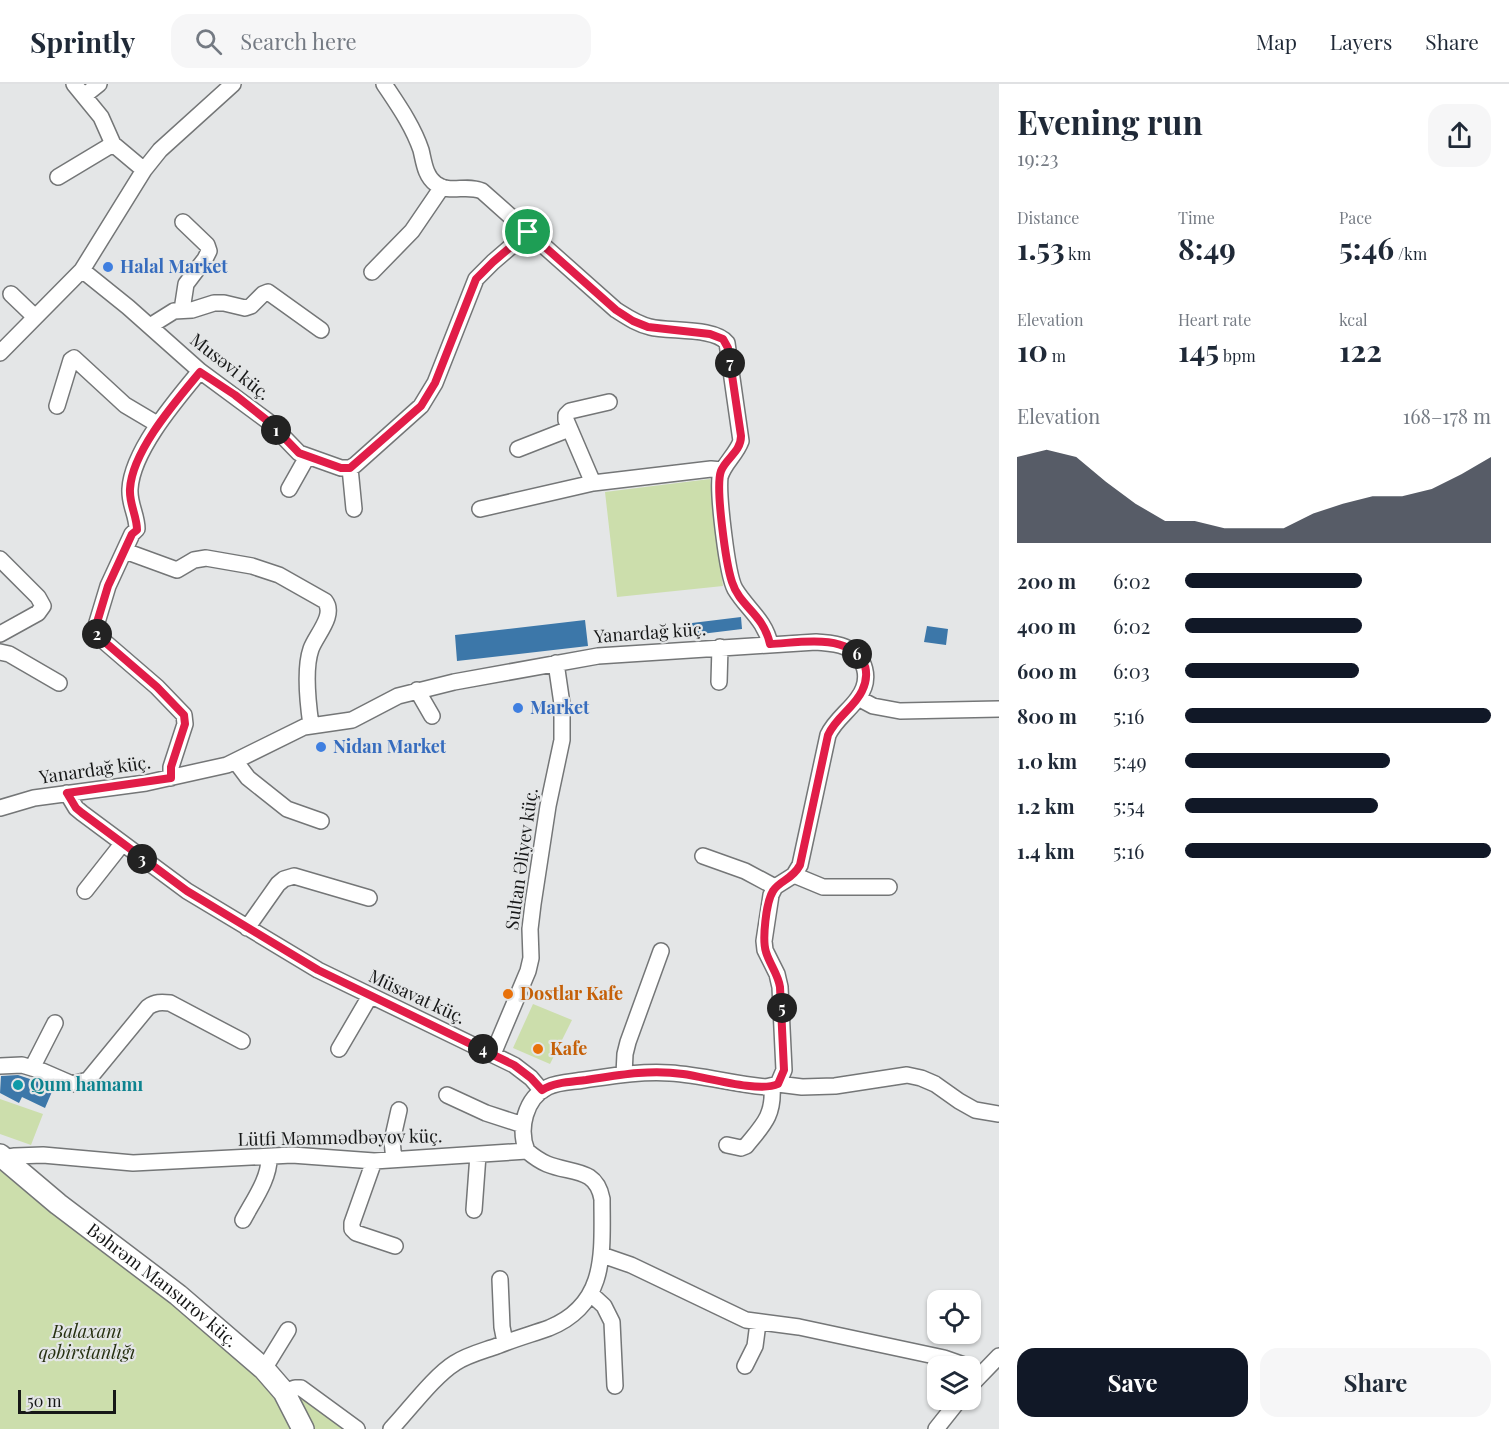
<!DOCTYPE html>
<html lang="en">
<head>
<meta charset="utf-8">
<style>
  :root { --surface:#fff; --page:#f6f6f7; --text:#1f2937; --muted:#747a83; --line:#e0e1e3; --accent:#111827 }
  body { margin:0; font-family:"Playfair Display",serif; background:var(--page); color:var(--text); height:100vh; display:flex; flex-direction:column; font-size:22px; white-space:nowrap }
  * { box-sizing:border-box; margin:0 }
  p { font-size:20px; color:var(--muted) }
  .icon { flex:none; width:33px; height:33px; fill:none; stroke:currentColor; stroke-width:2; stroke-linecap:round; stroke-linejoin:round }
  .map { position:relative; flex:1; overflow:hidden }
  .side { display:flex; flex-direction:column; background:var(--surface); width:510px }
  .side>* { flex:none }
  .fabs { position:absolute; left:927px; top:1206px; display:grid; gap:12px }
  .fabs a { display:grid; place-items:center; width:54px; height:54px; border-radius:12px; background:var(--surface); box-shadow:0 2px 4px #0004; font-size:30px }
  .scale { position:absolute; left:18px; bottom:15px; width:98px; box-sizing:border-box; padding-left:6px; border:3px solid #161717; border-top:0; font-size:16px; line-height:21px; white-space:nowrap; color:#161717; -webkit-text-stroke:4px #e4e6e7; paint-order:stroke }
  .pin { position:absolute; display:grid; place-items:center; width:51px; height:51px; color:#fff; margin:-26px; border:3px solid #fff; border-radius:50%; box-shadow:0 2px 6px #0007 }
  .km { position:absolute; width:30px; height:30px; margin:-15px; border-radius:50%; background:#222; color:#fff; font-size:16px; line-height:30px; text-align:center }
  .round { display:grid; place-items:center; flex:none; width:63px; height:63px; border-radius:18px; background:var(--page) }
  .headline { display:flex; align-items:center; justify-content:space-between; height:102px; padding:0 18px }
  h1 { font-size:33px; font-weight:700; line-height:45px }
  .stats { display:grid; grid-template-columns:repeat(3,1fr); gap:9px; height:102px; padding:6px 18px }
  .stats div { display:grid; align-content:center }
  .stats b { font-size:30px; font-weight:700 }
  .stats small { font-size:16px; font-weight:400 }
  .stats p { font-size:16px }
  .chart { height:168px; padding:12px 18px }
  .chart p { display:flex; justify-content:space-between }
  .chart svg { width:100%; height:108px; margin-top:6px; fill:var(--accent); opacity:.7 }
  .cta { display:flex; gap:12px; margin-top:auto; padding:12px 18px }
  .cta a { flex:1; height:69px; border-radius:18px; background:var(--accent); color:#fff; font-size:24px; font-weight:700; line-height:69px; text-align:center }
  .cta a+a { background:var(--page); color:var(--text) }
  ul { padding:0 18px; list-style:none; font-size:20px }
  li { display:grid; grid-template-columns:96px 72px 1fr; align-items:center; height:45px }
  li i { height:15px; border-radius:8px; background:var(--accent) }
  header { display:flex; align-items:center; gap:36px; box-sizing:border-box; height:84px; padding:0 30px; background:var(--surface); border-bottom:2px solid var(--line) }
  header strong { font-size:28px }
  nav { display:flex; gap:33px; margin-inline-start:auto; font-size:21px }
  .search { width:420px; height:54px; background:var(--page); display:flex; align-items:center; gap:15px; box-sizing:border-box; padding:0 21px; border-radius:18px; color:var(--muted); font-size:22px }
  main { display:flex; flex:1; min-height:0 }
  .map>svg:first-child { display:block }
</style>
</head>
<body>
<header>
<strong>Sprintly</strong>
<div class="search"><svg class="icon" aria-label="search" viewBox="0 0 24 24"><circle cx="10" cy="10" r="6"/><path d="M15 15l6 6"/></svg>Search here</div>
<nav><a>Map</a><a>Layers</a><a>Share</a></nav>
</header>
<main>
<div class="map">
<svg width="999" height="1345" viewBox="0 0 999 1345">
  <rect width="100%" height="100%" fill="#e4e6e7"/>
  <path fill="#ccdeac" d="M710,395L723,502L617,513L605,408Z
    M533,920L572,936L550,980L513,964Z
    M0,1015L43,1030L31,1061L0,1050Z
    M0,1086L86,1150L270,1298L296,1345H0Z
    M304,1311L346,1345H309L296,1316Z"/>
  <path fill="#3c77a9" d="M741,533L742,545L693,551L692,539Z
    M585,536L588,562L457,577L455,551Z
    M927,542L948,545L946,561L924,558Z
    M18,991L54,1003L45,1024L22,1013L19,1019L0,1009L1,992Z"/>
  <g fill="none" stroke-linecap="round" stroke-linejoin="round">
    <g stroke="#747677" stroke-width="18">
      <path id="street" d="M74,0L101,33L113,60L144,86
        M384,0C398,21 413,42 421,66C424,78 425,92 436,100C449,110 467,100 482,107L616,226C627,233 637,240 650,243C669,248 715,243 727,259L741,357C736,371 724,379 720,393C718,411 727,491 735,505C747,525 765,536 770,560
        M84,12L99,0
        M58,93L113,60
        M82,186L128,223L200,287L269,338L299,369L341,384H350L355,381L421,322L435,299L476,195L493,178L528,148
        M372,188L412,147L442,103
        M11,210L35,233
        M182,226L186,200L205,175L209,167L207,161L183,138
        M150,242L174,227L192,226L214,219H224L245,224L251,222L263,210L268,208L321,246
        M0,269L82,186L144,86L160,66L233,0
        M57,322L71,276L74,274L125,321L157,340
        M518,365L569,345
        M350,384L354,425
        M593,399L566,336V331L570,327L609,318
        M289,405L307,373
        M480,425L593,399L711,385L722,386
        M125,467L177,486L194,476L206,474L252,482L279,491L325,517C336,531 316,551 311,565C304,585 308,620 311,641
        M0,475L38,513L43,522L38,529L0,550
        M0,568L9,570L59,599
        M719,598L720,563
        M417,606L432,632
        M858,614L873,622L900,627L999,625
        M236,678L248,694L287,725L321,737
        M171,694V683L185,640L184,631L157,603L99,553L95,545L108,502L132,450L137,445C137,431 129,420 130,405C132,367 176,316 200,287
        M67,709L76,724L82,729L187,807L318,886L514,981L531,994L542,1007
        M0,724L34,714L146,699L227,681L304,643L352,636L398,612L454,598L598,572L816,558C826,559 836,559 845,563C866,572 872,595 858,614C849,627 835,636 828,651L800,781L794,791L775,803L771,811L764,857L765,866L777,890L780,903L784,986L778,1000
        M703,772L745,787L775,803
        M794,791L823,803H889
        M85,807L122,760
        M247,844L278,800L284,795L294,792L369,814
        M339,965L370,912
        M493,970L528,887L531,874L530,845L533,820L548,722L562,656V620L556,579
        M0,982L22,981L42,987L72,1000L88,996L148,923C155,918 161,918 170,919L242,957
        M32,984L55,939
        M624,990L625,970L628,958L661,867
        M447,1011L486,1029L523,1041
        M727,1061L741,1064L746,1062C763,1041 774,1032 772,1003
        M527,1067C518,1045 525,1014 548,1003C558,998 572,998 584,996C612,992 641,987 670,989C702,991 734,1000 766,1003L778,1000L802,1003L835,1002L907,991L921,994L935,1000L959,1017L975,1026L999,1030
        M3,1074L15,1072L43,1071L133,1079L292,1071L374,1077L527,1067C533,1072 540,1077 547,1080C571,1090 596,1083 602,1115C602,1168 608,1220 549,1244C532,1250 514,1255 497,1262C483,1267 467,1271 455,1279C434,1292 409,1326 391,1345
        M394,1076L392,1057L399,1026
        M374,1077L352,1139V1145L356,1149L395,1162
        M474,1126L478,1071
        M243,1136C253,1117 270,1094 269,1073
        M602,1171L631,1181L746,1236L799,1243L944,1274L967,1282
        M500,1195L502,1243L505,1258
        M591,1210L604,1222L612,1238L615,1302
        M745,1282L755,1262L758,1239
        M264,1285L288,1246
        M970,1302L999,1272
        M284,1308L295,1304H301L357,1345
        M936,1345L959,1316"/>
    </g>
    <g stroke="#747677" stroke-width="24">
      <g id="secondary">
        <path id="s1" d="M0,1071L58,1120L178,1211L264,1285L284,1308L303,1345"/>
      </g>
    </g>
    <use href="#street" stroke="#fff" stroke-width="15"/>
    <use href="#secondary" stroke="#fff" stroke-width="21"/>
  </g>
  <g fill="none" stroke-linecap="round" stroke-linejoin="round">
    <g stroke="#fff" stroke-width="12">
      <path id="route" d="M528,148L616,226L633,237L648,243L710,250L723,255L728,264L741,352C741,368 726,374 721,387C715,403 726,480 732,498C740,523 763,529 770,560C798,559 843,549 862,576C868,585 867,597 862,607C854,624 836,633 828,651L800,781C792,796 780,796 773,807C766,818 762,856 766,868C770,881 778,890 780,903L784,986L778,1000C759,1009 706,993 683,990C650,985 618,991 586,996C571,998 555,998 542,1006L531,994L514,981L318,886L187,807L82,729L76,724L67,709L171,694V683L185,640L184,631L157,603L99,553L95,545L108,502L132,450L137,446C137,432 129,420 130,405C132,367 176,317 200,288L235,311L269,338L299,369L341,384H350L421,322L435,299L476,195L493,178Z"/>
    </g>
    <use href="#route" stroke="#e11d48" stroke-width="8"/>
  </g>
  <g fill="#3f7fe0" stroke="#e4e6e7" stroke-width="2">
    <circle cx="108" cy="183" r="6"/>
    <circle cx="518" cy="624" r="6"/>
    <circle cx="321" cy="663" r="6"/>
  </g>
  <g fill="#e8710a" stroke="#e4e6e7" stroke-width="2">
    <circle cx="508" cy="910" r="6"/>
    <circle cx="538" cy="965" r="6"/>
  </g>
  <circle fill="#0f9aa8" stroke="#e4e6e7" stroke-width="2" cx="18" cy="1001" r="6"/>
  <g text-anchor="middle" stroke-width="4.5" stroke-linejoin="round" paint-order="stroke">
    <g font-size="18" font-weight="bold" fill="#366cbe" stroke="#e4e6e7" text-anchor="start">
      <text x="120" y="189">Halal Market</text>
      <text x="530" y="630">Market</text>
      <text x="333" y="669">Nidan Market</text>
    </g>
    <g font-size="18" fill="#161717" stroke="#e4e6e7">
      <text transform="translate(230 283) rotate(38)" y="6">Musəvi küç.</text>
      <text transform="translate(650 549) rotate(-4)" y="6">Yanardağ küç.</text>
      <text transform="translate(95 686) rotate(-8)" y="6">Yanardağ küç.</text>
      <text transform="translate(522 775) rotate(-82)" y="6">Sultan Əliyev küç.</text>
      <text transform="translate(417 913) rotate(25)" y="6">Müsavat küç.</text>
      <text transform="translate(340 1054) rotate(-1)" y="6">Lütfi Məmmədbəyov küç.</text>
      <text dy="6" stroke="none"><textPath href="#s1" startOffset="208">Bəhrəm Mansurov küç.</textPath></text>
    </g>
    <g font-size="18" font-weight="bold" fill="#c56008" stroke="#e4e6e7" text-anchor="start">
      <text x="520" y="916">Dostlar Kafe</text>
      <text x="550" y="971">Kafe</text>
    </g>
    <g font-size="18" font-weight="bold" fill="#0d838f" stroke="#e4e6e7" text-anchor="start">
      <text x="30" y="1007">Qum hamamı</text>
    </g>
    <g font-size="18" font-style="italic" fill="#263011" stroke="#e4e6e7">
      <text x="87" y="1254">Balaxanı<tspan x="87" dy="21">qəbirstanlığı</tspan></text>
    </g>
  </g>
</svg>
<div class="fabs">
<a><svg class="icon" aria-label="locate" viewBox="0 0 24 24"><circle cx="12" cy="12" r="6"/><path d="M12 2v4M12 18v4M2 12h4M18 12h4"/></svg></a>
<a><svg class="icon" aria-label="layers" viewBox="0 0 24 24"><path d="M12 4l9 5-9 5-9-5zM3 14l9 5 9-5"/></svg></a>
</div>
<div class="scale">50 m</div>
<div class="pin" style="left:528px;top:148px;background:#1e9e55"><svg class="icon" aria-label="arrive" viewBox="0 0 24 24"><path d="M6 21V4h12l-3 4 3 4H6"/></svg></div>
<b class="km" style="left:276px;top:346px">1</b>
<b class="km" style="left:97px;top:550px">2</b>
<b class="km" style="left:142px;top:775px">3</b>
<b class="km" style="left:483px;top:965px">4</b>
<b class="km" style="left:782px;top:924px">5</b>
<b class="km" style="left:857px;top:570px">6</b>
<b class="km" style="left:730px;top:279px">7</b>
</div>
<section class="side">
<div class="headline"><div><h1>Evening run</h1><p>19:23</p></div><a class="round"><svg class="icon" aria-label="share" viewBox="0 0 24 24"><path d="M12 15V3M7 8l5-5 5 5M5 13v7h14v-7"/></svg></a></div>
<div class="stats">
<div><p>Distance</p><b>1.53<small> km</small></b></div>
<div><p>Time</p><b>8:49</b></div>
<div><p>Pace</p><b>5:46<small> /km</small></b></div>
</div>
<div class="stats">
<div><p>Elevation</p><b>10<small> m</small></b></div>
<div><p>Heart rate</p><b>145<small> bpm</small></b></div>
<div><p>kcal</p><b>122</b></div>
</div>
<div class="chart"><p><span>Elevation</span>168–178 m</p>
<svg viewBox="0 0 160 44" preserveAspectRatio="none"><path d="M0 44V9L10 6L20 9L30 19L40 28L50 35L60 35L70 38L80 38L90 38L100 32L110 28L120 25L130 25L140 22L150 16L160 9V44z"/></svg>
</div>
<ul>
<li><b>200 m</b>6:02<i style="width:58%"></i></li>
<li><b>400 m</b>6:02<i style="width:58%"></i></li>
<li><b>600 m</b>6:03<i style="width:57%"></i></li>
<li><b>800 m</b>5:16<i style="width:100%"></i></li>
<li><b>1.0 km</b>5:49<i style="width:67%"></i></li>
<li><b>1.2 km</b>5:54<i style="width:63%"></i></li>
<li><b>1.4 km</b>5:16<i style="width:100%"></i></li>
</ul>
<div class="cta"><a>Save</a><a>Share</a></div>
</section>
</main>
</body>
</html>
